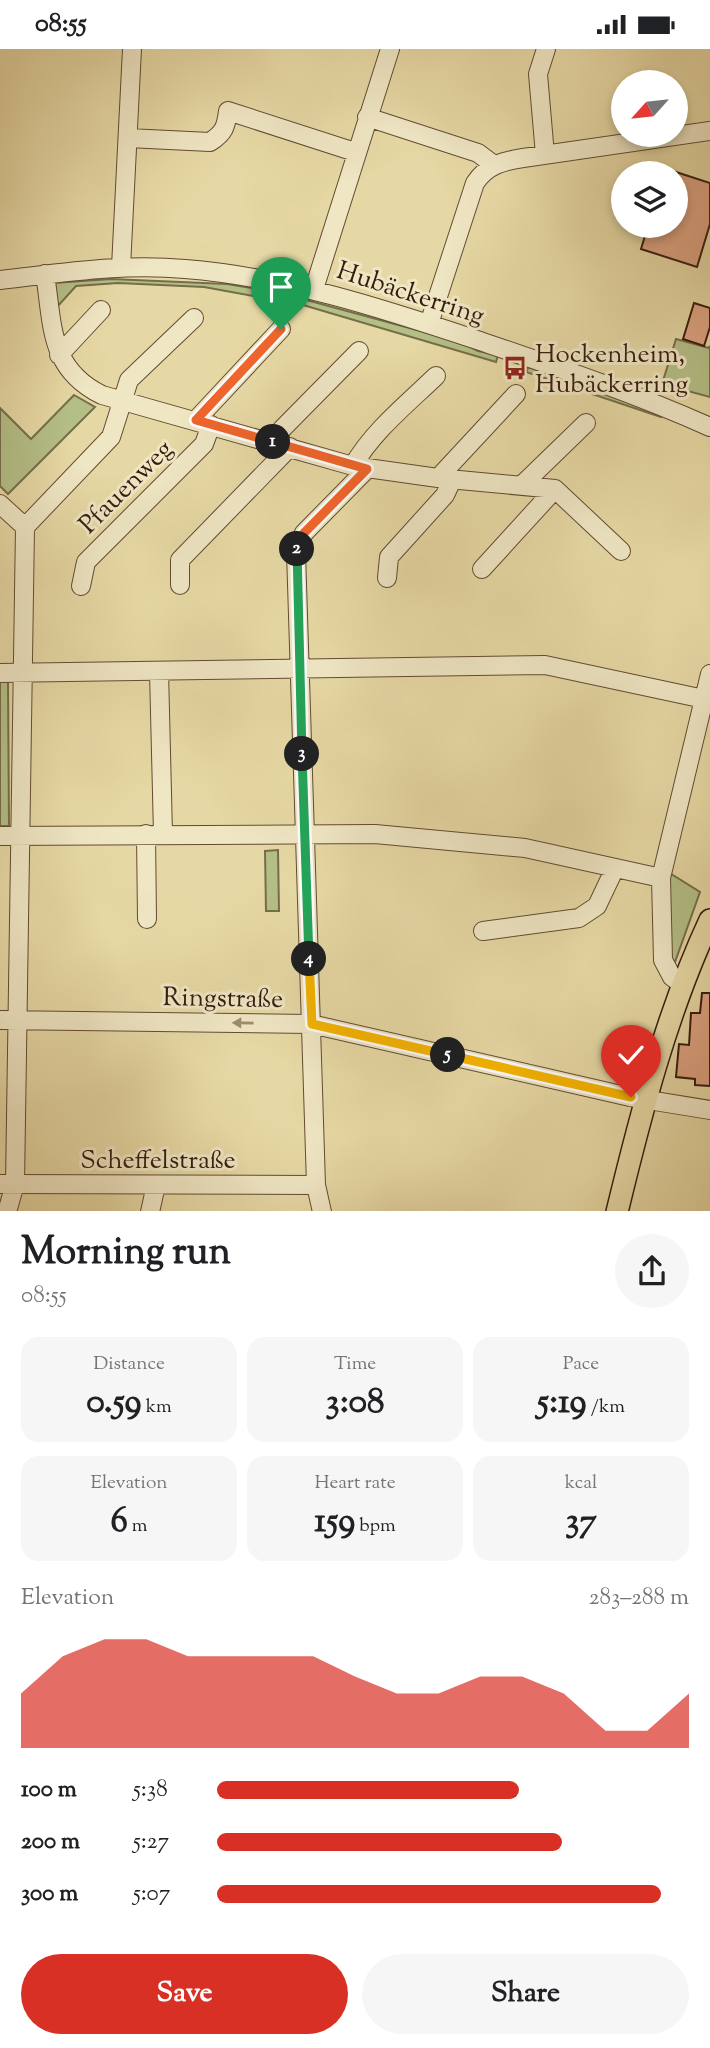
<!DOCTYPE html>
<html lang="en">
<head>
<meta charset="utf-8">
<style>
  :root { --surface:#fff; --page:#f6f6f6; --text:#202124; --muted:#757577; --accent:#d93025 }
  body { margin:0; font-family:"Sorts Mill Goudy",serif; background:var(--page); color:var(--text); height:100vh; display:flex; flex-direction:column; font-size:26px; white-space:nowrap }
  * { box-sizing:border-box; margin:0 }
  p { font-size:23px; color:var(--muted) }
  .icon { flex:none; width:38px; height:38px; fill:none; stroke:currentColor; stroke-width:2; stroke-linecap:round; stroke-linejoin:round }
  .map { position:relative; height:1162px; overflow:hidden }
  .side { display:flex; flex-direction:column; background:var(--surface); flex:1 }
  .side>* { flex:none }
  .needle { width:46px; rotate:243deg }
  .fabs { position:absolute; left:611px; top:21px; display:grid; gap:14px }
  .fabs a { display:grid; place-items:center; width:77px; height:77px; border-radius:50%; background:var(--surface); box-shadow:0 4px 10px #0003; font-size:35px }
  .pin { position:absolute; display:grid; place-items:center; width:60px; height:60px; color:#fff; margin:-72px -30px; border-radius:50% 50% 50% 0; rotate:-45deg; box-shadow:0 0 7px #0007 }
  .pin .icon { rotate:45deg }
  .km { position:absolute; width:35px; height:35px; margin:-18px; border-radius:50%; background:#222; color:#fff; font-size:19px; line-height:35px; text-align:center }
  .round { display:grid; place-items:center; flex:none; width:74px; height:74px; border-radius:37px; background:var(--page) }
  .summary { display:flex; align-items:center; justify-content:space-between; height:119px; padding:0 21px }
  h1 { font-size:38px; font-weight:700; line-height:52px }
  .metrics { display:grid; grid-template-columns:repeat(3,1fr); gap:10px; height:119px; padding:7px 21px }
  .metrics div { display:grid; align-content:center; border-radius:18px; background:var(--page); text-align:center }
  .metrics b { font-size:35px; font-weight:700 }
  .metrics small { font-size:19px; font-weight:400 }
  .metrics p { font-size:19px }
  .chart { height:196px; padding:14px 21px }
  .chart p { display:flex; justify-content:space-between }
  .chart svg { width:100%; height:126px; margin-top:7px; fill:var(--accent); opacity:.7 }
  .action { display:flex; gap:14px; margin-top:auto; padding:14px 21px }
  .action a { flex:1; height:80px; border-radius:42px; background:var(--accent); color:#fff; font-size:28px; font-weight:700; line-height:80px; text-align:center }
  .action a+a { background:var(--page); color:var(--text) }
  ul { padding:0 21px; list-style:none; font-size:23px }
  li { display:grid; grid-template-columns:112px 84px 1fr; align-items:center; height:52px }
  li i { height:18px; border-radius:9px; background:var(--accent) }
  .status { display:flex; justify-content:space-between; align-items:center; height:49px; padding:0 35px; background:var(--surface); direction:ltr }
  .status svg { height:19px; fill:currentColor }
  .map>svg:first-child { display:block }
</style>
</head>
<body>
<div class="status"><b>08:55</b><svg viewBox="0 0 49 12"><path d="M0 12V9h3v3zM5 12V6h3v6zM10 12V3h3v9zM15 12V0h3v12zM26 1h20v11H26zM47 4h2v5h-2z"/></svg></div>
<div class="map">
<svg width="710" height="1163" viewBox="0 0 710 1163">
  <rect width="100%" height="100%" fill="#e6d8a4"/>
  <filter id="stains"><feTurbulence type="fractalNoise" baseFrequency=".00286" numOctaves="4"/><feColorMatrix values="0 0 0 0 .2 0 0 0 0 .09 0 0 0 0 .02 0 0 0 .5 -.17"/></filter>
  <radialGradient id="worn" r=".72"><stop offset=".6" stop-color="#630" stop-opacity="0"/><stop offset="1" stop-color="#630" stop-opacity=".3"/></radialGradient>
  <path fill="#b4bf86" stroke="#756e4a" stroke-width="2" d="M111,230L227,235L277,243L461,293L478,302L498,306L496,313L303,256L204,238L118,234L76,237L58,257L53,234Z
    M676,290L709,299L710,297V348L662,335Z
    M529,317L663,364L661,368L526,323Z
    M74,346L95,358L8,445L0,437V359L31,390Z
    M8,631L9,777H0V632Z
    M278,801L279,862H266L265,802Z
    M668,823L700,843L675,913L670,911Z"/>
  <path fill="#dca381" stroke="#361c0f" stroke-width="2" d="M676,123L710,134V175L697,218L641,200L648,177H676Z
    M694,254L710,259V278L704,297L683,290Z
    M702,944H710V1037L695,1036V1030L676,1028L679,995L689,996L691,964H700Z"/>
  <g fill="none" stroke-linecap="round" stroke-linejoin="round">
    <g stroke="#624b34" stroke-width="20">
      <path id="minor" d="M367,68L478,104L494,116
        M128,89L210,93C224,84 226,78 228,62L355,103
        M545,106L538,25L546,0
        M121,218L132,0
        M45,225C53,277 49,320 102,346L353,417L438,429L555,440L621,502
        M0,231C62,224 122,214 185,220C286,228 381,259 477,291C556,318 634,344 710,378
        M314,240L390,0
        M429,275L475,134C487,116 503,112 523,109L710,82
        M59,306L101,261
        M196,371L281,280
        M276,394L282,380L359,302
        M353,417C372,383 408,354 436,327
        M438,429L516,345
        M521,437L586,374
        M0,455L25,478
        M482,520L555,440
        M387,529L389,508L445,446L452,431
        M180,536V511L290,398
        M81,537L86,513L204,395L211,376
        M159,622L163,785
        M0,624L545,616L704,650
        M146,785L147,870
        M0,787L375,785L525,799L661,829
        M483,882L579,869L597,857L615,819
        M683,936L672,928L663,911L661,829L710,625
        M0,971L311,975L630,1048L710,1061
        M0,1135L316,1136
        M7,1163L15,1135L25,478L111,388L129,331L194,269
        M150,1163L156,1136
        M322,1163L316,1136L296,503L304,484L367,420"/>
    </g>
    <g stroke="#361c0f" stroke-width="24">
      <path id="major" d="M617,1163C641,1064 667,963 710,871"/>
    </g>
    <use href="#minor" stroke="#efe6c4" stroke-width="18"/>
    <use href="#major" stroke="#e6d8a4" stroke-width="21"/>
  </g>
  <defs><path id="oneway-solid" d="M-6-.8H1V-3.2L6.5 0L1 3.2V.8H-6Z" transform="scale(1.75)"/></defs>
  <use fill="#9c8b73" href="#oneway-solid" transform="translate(243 974) rotate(-179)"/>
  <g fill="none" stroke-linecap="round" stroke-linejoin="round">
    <g stroke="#fff" stroke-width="14">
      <path id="split-1" d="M273,393L196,371L281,280"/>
    </g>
    <g stroke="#fff" stroke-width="14">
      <path id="split-2" d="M273,393L367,420L304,484L297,500"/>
    </g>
    <g stroke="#fff" stroke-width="14">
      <path id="split-3" d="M297,500L302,705"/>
    </g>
    <g stroke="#fff" stroke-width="14">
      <path id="split-4" d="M302,705L309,910"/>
    </g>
    <g stroke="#fff" stroke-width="14">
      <path id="split-5" d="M309,910L312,975L448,1006"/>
    </g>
    <g stroke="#fff" stroke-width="14">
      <path id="split-6" d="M448,1006L631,1048"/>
    </g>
    <use href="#split-1" stroke="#f0652b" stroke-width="9"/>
    <use href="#split-2" stroke="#f0652b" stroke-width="9"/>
    <use href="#split-3" stroke="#22a559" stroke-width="9"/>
    <use href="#split-4" stroke="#22a559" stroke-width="9"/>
    <use href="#split-5" stroke="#f5b400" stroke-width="9"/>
    <use href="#split-6" stroke="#f5b400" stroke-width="9"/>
  </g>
  <defs>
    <g id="bus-bare" transform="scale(1.89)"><path d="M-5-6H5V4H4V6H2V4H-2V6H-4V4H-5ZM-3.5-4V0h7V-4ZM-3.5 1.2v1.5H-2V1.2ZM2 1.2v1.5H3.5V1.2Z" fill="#8f2418" stroke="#efe6c4" stroke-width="2.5" paint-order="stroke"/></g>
  </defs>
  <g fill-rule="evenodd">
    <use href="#bus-bare" x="515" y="319"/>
  </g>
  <g text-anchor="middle" stroke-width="6" stroke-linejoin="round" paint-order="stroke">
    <g font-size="26" fill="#361c0f" stroke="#efe6c4">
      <text transform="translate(411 243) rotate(18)" y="9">Hubäckerring</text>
      <text transform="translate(125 437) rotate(-45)" y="9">Pfauenweg</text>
      <text transform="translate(223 948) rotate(1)" y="9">Ringstraße</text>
      <text x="158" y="1119">Scheffelstraße</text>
    </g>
    <g font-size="26" fill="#361c0f" stroke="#efe6c4" text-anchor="start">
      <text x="535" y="313">Hockenheim,<tspan x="535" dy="30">Hubäckerring</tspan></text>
    </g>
  </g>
  <rect width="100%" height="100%" filter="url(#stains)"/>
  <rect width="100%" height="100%" fill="url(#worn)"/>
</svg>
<div class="fabs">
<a><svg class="needle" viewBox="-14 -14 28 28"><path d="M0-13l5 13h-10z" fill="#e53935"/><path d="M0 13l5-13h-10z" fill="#757577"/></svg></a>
<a><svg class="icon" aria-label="layers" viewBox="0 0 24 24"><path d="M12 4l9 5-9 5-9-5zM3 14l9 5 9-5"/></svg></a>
</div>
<div class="pin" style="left:281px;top:280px;background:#1e9e55"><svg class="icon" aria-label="arrive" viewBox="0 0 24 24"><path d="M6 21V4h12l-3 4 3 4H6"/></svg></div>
<div class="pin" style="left:631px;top:1048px;background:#d93025"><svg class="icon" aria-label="check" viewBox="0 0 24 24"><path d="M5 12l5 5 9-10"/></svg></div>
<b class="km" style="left:273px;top:393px">1</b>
<b class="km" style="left:297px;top:500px">2</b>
<b class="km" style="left:302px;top:705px">3</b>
<b class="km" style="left:309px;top:910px">4</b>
<b class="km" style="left:448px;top:1006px">5</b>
</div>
<section class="side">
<div class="summary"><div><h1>Morning run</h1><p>08:55</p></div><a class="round"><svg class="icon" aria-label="share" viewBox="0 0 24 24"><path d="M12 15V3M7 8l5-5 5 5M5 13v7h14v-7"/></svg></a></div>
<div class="metrics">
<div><p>Distance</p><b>0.59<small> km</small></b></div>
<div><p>Time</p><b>3:08</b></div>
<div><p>Pace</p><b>5:19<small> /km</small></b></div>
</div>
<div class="metrics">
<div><p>Elevation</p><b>6<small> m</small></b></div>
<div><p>Heart rate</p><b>159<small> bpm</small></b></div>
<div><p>kcal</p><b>37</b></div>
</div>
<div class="chart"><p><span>Elevation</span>283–288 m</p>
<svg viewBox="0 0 160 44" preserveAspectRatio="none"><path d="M0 44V25L10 12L20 6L30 6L40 12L50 12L60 12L70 12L80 19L90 25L100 25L110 19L120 19L130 25L140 38L150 38L160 25V44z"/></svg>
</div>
<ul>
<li><b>100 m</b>5:38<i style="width:64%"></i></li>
<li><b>200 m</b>5:27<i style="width:73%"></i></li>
<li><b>300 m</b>5:07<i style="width:94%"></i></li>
</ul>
<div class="action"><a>Save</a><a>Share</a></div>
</section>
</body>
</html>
